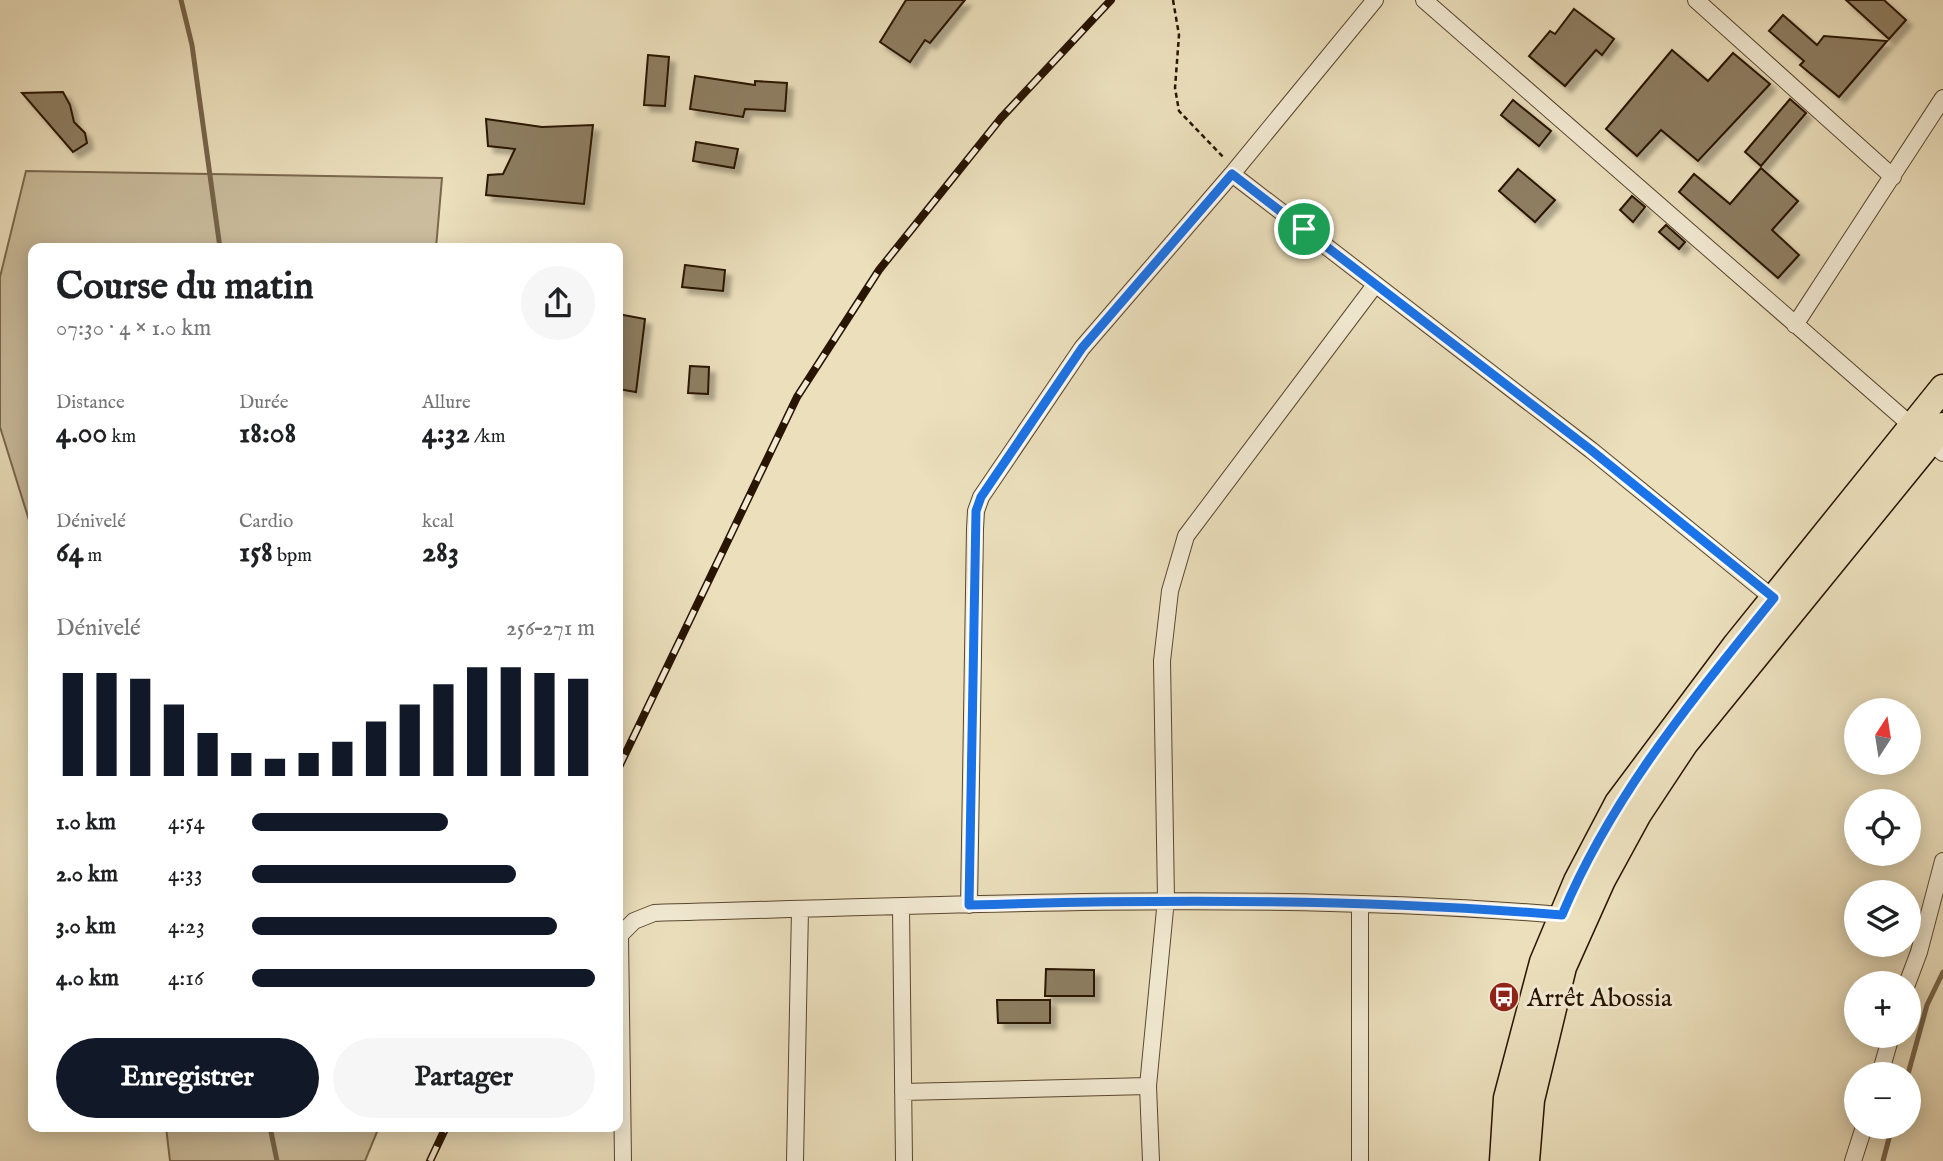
<!DOCTYPE html>
<html lang="fr">
<head>
<meta charset="utf-8">
<style>
  :root { --surface:#fff; --page:#f6f6f6; --text:#202124; --muted:#757577; --accent:#111827 }
  body { margin:0; font-family:"IM FELL English",serif; background:var(--page); color:var(--text); height:100vh; display:flex; flex-direction:column; font-size:26px; white-space:nowrap }
  * { box-sizing:border-box; margin:0 }
  p { font-size:23px; color:var(--muted) }
  .icon { flex:none; width:38px; height:38px; fill:none; stroke:currentColor; stroke-width:2; stroke-linecap:round; stroke-linejoin:round }
  .map { position:relative; flex:1; overflow:hidden }
  .panel { position:absolute; left:28px; top:243px; width:595px; height:889px; display:flex; flex-direction:column; background:var(--surface); border-radius:14px; box-shadow:0 4px 18px #0003 }
  .panel>* { flex:none }
  .needle { width:46px; rotate:12deg }
  .tools { position:absolute; left:1844px; top:698px; display:grid; gap:14px }
  .tools a { display:grid; place-items:center; width:77px; height:77px; border-radius:50%; background:var(--surface); box-shadow:0 4px 18px #0003; font-size:35px }
  .pin { position:absolute; display:grid; place-items:center; width:60px; height:60px; color:#fff; margin:-30px; border:4px solid #fff; border-radius:50%; box-shadow:0 2px 7px #0007 }
  .round { display:grid; place-items:center; flex:none; width:74px; height:74px; border-radius:37px; background:var(--page) }
  .summary { display:flex; align-items:center; justify-content:space-between; height:119px; padding:0 28px }
  h1 { font-size:38px; font-weight:700; line-height:52px }
  .figures { display:grid; grid-template-columns:repeat(3,1fr); gap:10px; height:119px; padding:7px 28px }
  .figures div { display:grid; align-content:center }
  .figures b { font-size:30px; font-weight:700 }
  .figures small { font-size:19px; font-weight:400 }
  .figures p { font-size:19px }
  .chart { height:196px; padding:14px 28px }
  .chart p { display:flex; justify-content:space-between }
  .chart svg { width:100%; height:126px; margin-top:7px; stroke:var(--accent); stroke-width:6 }
  .cta { display:flex; gap:14px; margin-top:auto; padding:14px 28px }
  .cta a { flex:1; height:80px; border-radius:42px; background:var(--accent); color:#fff; font-size:28px; font-weight:700; line-height:80px; text-align:center }
  .cta a+a { background:var(--page); color:var(--text) }
  ul { padding:0 28px; list-style:none; font-size:23px }
  li { display:grid; grid-template-columns:112px 84px 1fr; align-items:center; height:52px }
  li i { height:18px; border-radius:9px; background:var(--accent) }
  .map>svg:first-child { display:block }
</style>
</head>
<body>
<div class="map">
<svg width="1943" height="1161" viewBox="0 0 1943 1161">
  <defs>
    <filter id="shadow"><feDropShadow dx="6" dy="6" stdDeviation="2" flood-color="#0004"/></filter>
  </defs>
  <rect width="100%" height="100%" fill="#ebdfbc"/>
  <filter id="stains"><feTurbulence type="fractalNoise" baseFrequency=".00286" numOctaves="4"/><feColorMatrix values="0 0 0 0 .2 0 0 0 0 .09 0 0 0 0 .02 0 0 0 .5 -.17"/></filter>
  <radialGradient id="worn" r=".72"><stop offset=".6" stop-color="#630" stop-opacity="0"/><stop offset="1" stop-color="#630" stop-opacity=".3"/></radialGradient>
  <path fill="#cabc9c" stroke="#7a684e" stroke-width="2" d="M26,171L442,178L436,248H33V533L0,427V277Z
    M166,1127H379L365,1161H170Z"/>
  <g fill="none" stroke-linecap="round" stroke-linejoin="round">
    <path stroke="#76644a" stroke-width="5" d="M181,0L192,45L220,248
      M1908,1074L1927,1005L1943,972
      M270,1127L277,1161
      M1883,1161L1892,1127"/>
  </g>
  <path fill="#8e7e62" stroke="#291400" stroke-width="2" filter="url(#shadow)" d="M906,0H965L930,43L925,40L910,62L880,42Z
    M1846,0H1884L1906,20L1889,39Z
    M1574,9L1614,39L1602,55L1596,50L1565,86L1529,56L1550,31L1555,34Z
    M1783,15L1817,45L1824,36L1887,41L1839,97L1800,65L1804,61L1769,31Z
    M1672,50L1708,81L1733,53L1770,84L1698,161L1661,130L1637,156L1606,129Z
    M648,55L669,57L665,106L644,105Z
    M695,76L755,85V81L787,83L785,111L745,109L743,117L690,109Z
    M63,92L70,105L74,122L85,133L87,143L73,152L22,93Z
    M1790,99L1806,113L1761,166L1745,152Z
    M1513,100L1551,131L1539,146L1501,115Z
    M486,119L542,127L593,125L584,204L486,195L488,175L503,174L515,149L488,146Z
    M696,142L738,149L734,168L693,161Z
    M1761,168L1798,201L1772,230L1799,255L1778,278L1679,192L1694,174L1730,204Z
    M1518,169L1555,200L1535,222L1499,191Z
    M1632,196L1645,207L1633,222L1620,210Z
    M1666,225L1685,242L1679,249L1659,232Z
    M685,265L725,270L723,291L682,287Z
    M618,314L645,319L636,392L618,389Z
    M690,366L709,367L708,394L688,393Z
    M1046,969L1094,970V996H1045Z
    M997,1000H1050V1023H998Z"/>
  <g fill="none" stroke-linecap="round" stroke-linejoin="round">
    <g stroke="#5a472f" stroke-width="18">
      <path id="street" d="M1424,0L1943,453
        M1696,0L1893,177
        M1232,174L1591,450L1774,599
        M1795,325L1943,98
        M969,905L975,529L976,511L981,497L1082,348L1232,174L1375,0
        M901,907L904,1161
        M1907,984L1919,952L1943,861
        M1880,1074L1891,1036
        M903,1092L1148,1086
        M623,1161L620,935L634,921L654,913C957,905 1260,890 1562,915
        M795,1161L800,909
        M1151,1161L1148,1086L1166,899L1162,661L1170,591L1186,536L1375,285
        M1360,1161V904
        M1853,1161L1864,1127"/>
    </g>
    <g stroke="#291400" stroke-width="29">
      <path id="primary" d="M1503,1161L1507,1098L1543,962L1577,881L1618,803L1736,645L1943,388
        M1526,1161L1531,1100L1563,967L1602,880L1638,814L1685,743L1943,426"/>
    </g>
    <path stroke="#291400" stroke-width="2.5" stroke-dasharray="5 3.5" stroke-linecap="butt" d="M1173,0L1179,35L1175,88L1179,111L1225,159"/>
    <use href="#street" stroke="#f2ead3" stroke-width="16"/>
    <use href="#primary" stroke="#ebdfbc" stroke-width="26"/>
    <g stroke="#291400" stroke-width="8">
      <path id="rail" d="M618,769L797,397L879,270L1001,118L1111,0
        M430,1161L446,1127"/>
    </g>
    <use href="#rail" stroke="#f2ead3" stroke-width="5" stroke-dasharray="16" stroke-linecap="butt"/>
  </g>
  <g fill="none" stroke-linecap="round" stroke-linejoin="round">
    <g stroke="#fff" stroke-width="14">
      <path id="route" d="M1232,174L1591,450L1774,598C1692,700 1613,794 1562,915C1365,899 1167,899 969,905L976,511L981,497L1082,348Z"/>
    </g>
    <use href="#route" stroke="#1a73e8" stroke-width="9"/>
  </g>
  <defs>
    <g id="bus-disc" transform="scale(1.575)"><circle r="9.5" fill="#8f2418" stroke="#f2ead3"/><path d="M-5-6H5V4H4V6H2V4H-2V6H-4V4H-5ZM-3.5-4V0h7V-4ZM-3.5 1.2v1.5H-2V1.2ZM2 1.2v1.5H3.5V1.2Z" fill="#fff"/></g>
  </defs>
  <g fill-rule="evenodd">
    <use href="#bus-disc" x="1504" y="997"/>
  </g>
  <g text-anchor="middle" stroke-width="6" stroke-linejoin="round" paint-order="stroke">
    <g font-size="26" fill="#291400" stroke="#f2ead3" text-anchor="start">
      <text x="1527" y="1006">Arrêt Abossia</text>
    </g>
  </g>
  <rect width="100%" height="100%" filter="url(#stains)"/>
  <rect width="100%" height="100%" fill="url(#worn)"/>
</svg>
<div class="tools">
<a><svg class="needle" viewBox="-14 -14 28 28"><path d="M0-13l5 13h-10z" fill="#e53935"/><path d="M0 13l5-13h-10z" fill="#757577"/></svg></a>
<a><svg class="icon" aria-label="locate" viewBox="0 0 24 24"><circle cx="12" cy="12" r="6"/><path d="M12 2v4M12 18v4M2 12h4M18 12h4"/></svg></a>
<a><svg class="icon" aria-label="layers" viewBox="0 0 24 24"><path d="M12 4l9 5-9 5-9-5zM3 14l9 5 9-5"/></svg></a>
<a>+</a>
<a>−</a>
</div>
<div class="pin" style="left:1304px;top:229px;background:#1e9e55"><svg class="icon" aria-label="arrive" viewBox="0 0 24 24"><path d="M6 21V4h12l-3 4 3 4H6"/></svg></div>
<section class="panel">
<div class="summary"><div><h1>Course du matin</h1><p>07:30 · 4 × 1.0 km</p></div><a class="round"><svg class="icon" aria-label="share" viewBox="0 0 24 24"><path d="M12 15V3M7 8l5-5 5 5M5 13v7h14v-7"/></svg></a></div>
<div class="figures">
<div><p>Distance</p><b>4.00<small> km</small></b></div>
<div><p>Durée</p><b>18:08</b></div>
<div><p>Allure</p><b>4:32<small> /km</small></b></div>
</div>
<div class="figures">
<div><p>Dénivelé</p><b>64<small> m</small></b></div>
<div><p>Cardio</p><b>158<small> bpm</small></b></div>
<div><p>kcal</p><b>283</b></div>
</div>
<div class="chart"><p><span>Dénivelé</span>256–271 m</p>
<svg viewBox="0 0 160 44" preserveAspectRatio="none"><path d="M5 44V8M15 44V8M25 44V10M35 44V19M45 44V29M55 44V36M65 44V38M75 44V36M85 44V32M95 44V25M105 44V19M115 44V12M125 44V6M135 44V6M145 44V8M155 44V10"/></svg>
</div>
<ul>
<li><b>1.0 km</b>4:54<i style="width:57%"></i></li>
<li><b>2.0 km</b>4:33<i style="width:77%"></i></li>
<li><b>3.0 km</b>4:23<i style="width:89%"></i></li>
<li><b>4.0 km</b>4:16<i style="width:100%"></i></li>
</ul>
<div class="cta"><a>Enregistrer</a><a>Partager</a></div>
</section>
</div>
</body>
</html>
